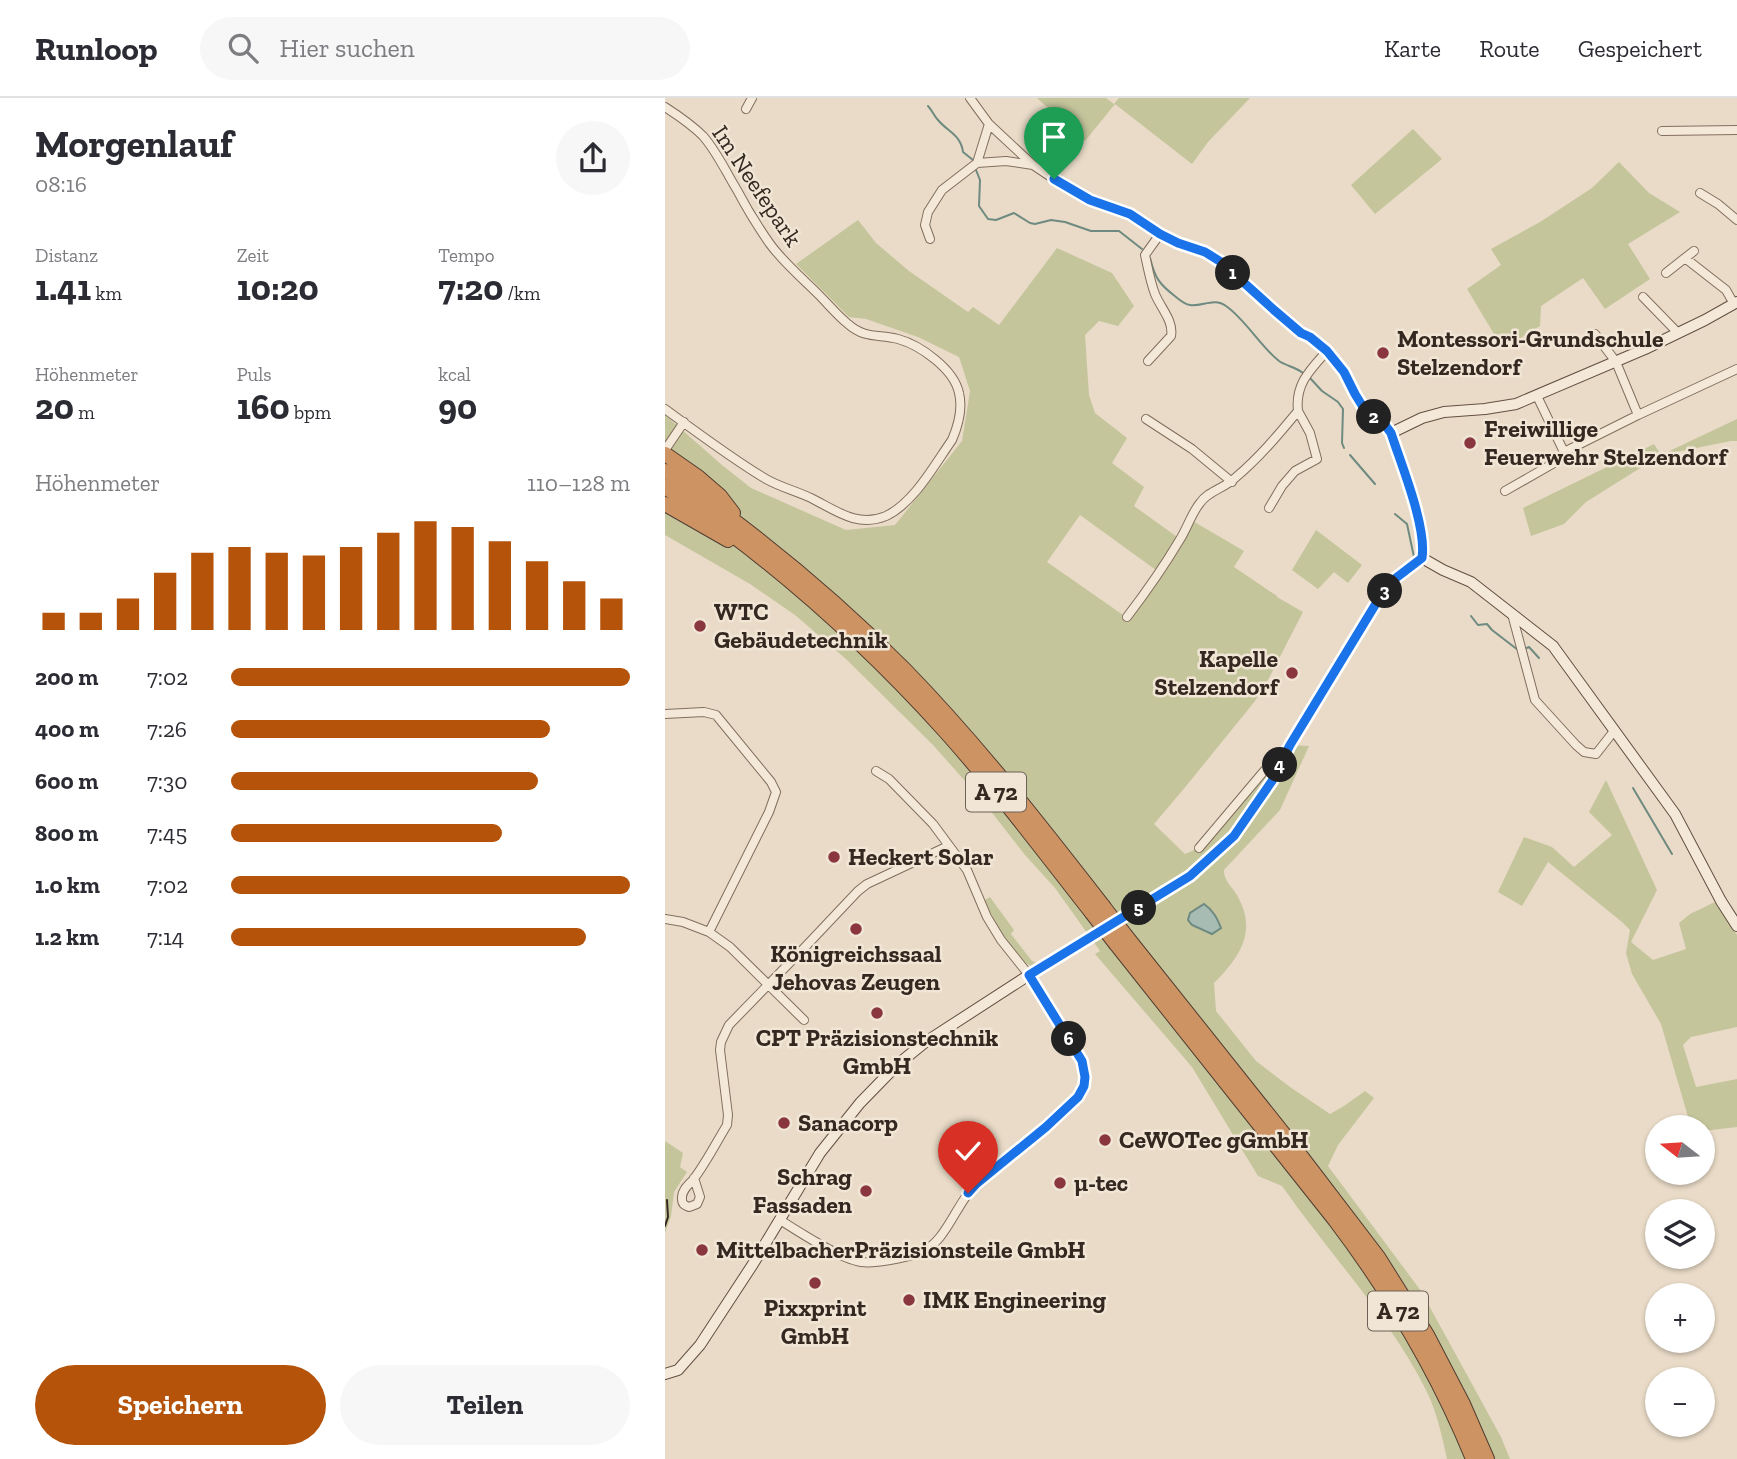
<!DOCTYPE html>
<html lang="de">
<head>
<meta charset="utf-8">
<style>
  :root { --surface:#fff; --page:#f7f7f7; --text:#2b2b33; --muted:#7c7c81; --line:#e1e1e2; --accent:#b45309 }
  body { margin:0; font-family:"Zilla Slab",serif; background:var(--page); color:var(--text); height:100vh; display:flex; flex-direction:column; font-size:26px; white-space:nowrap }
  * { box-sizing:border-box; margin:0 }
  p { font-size:23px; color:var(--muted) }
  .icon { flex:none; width:38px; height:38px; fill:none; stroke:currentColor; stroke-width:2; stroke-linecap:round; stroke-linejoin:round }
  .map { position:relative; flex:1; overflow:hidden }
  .sheet { display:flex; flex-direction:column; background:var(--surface); width:665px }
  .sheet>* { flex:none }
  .needle { width:46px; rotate:287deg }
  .tools { position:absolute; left:980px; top:1017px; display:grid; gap:14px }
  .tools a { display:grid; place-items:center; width:70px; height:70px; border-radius:50%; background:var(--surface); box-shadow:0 2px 5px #0004; font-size:35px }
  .pin { position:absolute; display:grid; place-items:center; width:60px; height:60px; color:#fff; margin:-72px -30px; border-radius:50% 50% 50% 0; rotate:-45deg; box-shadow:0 0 7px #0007 }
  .pin .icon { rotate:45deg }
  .km { position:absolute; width:35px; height:35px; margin:-18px; border-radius:50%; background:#222; color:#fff; font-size:19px; line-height:35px; text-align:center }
  .round { display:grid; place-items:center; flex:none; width:74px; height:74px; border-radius:37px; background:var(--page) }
  .summary { display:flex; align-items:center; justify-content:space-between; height:119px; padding:0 35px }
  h1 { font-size:38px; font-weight:700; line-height:52px }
  .stats { display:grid; grid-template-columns:repeat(3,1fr); gap:10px; height:119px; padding:7px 35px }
  .stats div { display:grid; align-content:center }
  .stats b { font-size:35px; font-weight:700 }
  .stats small { font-size:19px; font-weight:400 }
  .stats p { font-size:19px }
  .chart { height:196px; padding:14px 35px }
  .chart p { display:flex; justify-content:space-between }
  .chart svg { width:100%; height:126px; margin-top:7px; stroke:var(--accent); stroke-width:6 }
  .button { display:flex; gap:14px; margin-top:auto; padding:14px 35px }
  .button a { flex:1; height:80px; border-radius:42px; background:var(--accent); color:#fff; font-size:28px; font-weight:700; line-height:80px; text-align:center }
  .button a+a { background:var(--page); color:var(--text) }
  ul { padding:0 35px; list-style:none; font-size:23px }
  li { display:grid; grid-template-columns:112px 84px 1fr; align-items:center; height:52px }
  li i { height:18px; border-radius:9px; background:var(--accent) }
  header { display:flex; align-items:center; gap:42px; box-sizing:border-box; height:98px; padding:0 35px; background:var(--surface); border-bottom:2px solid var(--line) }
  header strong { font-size:33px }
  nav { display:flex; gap:38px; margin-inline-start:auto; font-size:24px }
  .search { width:490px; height:63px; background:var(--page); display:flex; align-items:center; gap:18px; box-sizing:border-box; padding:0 24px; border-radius:38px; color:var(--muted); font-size:26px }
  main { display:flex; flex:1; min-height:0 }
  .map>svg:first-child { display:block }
</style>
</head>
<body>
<header>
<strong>Runloop</strong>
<div class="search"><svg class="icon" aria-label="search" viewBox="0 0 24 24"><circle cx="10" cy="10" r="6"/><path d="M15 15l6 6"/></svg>Hier suchen</div>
<nav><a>Karte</a><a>Route</a><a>Gespeichert</a></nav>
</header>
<main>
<section class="sheet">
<div class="summary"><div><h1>Morgenlauf</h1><p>08:16</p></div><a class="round"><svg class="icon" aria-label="share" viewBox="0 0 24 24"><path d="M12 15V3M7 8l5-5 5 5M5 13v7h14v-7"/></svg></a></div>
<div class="stats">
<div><p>Distanz</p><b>1.41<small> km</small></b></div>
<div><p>Zeit</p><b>10:20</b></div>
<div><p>Tempo</p><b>7:20<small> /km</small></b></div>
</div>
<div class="stats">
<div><p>Höhenmeter</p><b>20<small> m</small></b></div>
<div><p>Puls</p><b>160<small> bpm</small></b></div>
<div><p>kcal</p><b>90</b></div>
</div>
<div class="chart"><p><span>Höhenmeter</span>110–128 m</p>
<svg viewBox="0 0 160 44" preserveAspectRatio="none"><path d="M5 44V38M15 44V38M25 44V33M35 44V24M45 44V17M55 44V15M65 44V17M75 44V18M85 44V15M95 44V10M105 44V6M115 44V8M125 44V13M135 44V20M145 44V27M155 44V33"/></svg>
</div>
<ul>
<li><b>200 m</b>7:02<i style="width:100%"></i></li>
<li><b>400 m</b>7:26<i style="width:80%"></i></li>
<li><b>600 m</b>7:30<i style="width:77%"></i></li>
<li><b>800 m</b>7:45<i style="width:68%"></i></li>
<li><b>1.0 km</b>7:02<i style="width:100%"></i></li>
<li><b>1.2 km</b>7:14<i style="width:89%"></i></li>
</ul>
<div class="button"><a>Speichern</a><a>Teilen</a></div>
</section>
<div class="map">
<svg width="1072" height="1361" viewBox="0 0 1072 1361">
  <rect width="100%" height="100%" fill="#e9dbc7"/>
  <path fill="#c5c59c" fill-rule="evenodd" d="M372,0H441L449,6L454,0H585L543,44L527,66L450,6L420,43Z
    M748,31L777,61L710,116L686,87Z
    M954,64L984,95L1015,114L963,146L985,181L940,211L918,180L876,208L875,228L838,251L802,191L836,167L826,151L875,124L927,90Z
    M193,122L211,145L244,173L303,214L308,209L334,227L392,150L447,175L469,208L453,228L434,223L420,237L424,297L430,315L462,340L447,365L479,389L469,408L515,441L526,422L579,453L569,469L612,498V499L638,514L604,580L590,603L522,687L489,726L520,756L534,750L625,647L644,648L615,712L559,772C559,785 569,789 574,801C592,835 573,861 549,885L551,913L591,963L625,989L665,1016L679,1008L700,993L709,1000L673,1047L663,1068L756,1193L836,1339L845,1361H782C777,1338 772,1315 762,1294C725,1219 665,1157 617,1088L593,1078L527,969L430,856L435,853L390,790L360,757L317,702L268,647L181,561L130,517L85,486L0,437V317L57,367L86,390L181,432L230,427L297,343L305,293L294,259L253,239L201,221L184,219L131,166ZM415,417L495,475L461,519L382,464Z
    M1072,321V343H1066L996,357L921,404L899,426L866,438L858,410L989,346L996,357Z
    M651,432L697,467L683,485L669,474L653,491L627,472Z
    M941,682L992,792L966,844L988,862L1021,851L1014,825L1025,816L1052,803L1072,837V929L1026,939L1018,947L1031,989L1072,981V1029L1038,1033V1029H1026L996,926L967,876L961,855L965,832L957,824L883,764L857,808L833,794L859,739L887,749L909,769L947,737L924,714Z
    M325,799L349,832L346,836L367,863L372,865L367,868C349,863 327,819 320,802Z
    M0,1043L18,1055L15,1069L22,1074L9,1094L6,1118L0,1135Z"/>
  <path fill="#a7bdb4" stroke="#6f8a81" stroke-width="2" d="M539,806C548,812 552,820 556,830L547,836L527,827L523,822L525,815Z"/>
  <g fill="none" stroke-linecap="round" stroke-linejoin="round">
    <path stroke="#6f8a81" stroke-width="2" d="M263,8C267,12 269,18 273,22C283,34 296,37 298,54L308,62
      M311,72L315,82L314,108L323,121L331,122L349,115L365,125L370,126L386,122L400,124L426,133H454L477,151
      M485,160C490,180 494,186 511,199C515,202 519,206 525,207C537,209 549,199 561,208C580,221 596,249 614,263C621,268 631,269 638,275
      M645,280L657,293L673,304L678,311L677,345L679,350
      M685,357L710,386
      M730,416L742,426L749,459
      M806,518L813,527L822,526L827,532L853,552
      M859,551L864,549L874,560
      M968,690L1007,756"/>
    <g stroke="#826e5e" stroke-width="10">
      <path id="street" d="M305,0L324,26L368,67L389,81L425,102L465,116L495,136L513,145L540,154L556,164L609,212L662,253L679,274L690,296L698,308L720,327L726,335
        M0,9C14,18 27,27 38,38C52,54 61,74 72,92C82,111 93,129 105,146C119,165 137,180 153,196C163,206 172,217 183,226C200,241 213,236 233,241C255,247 289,271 294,295C298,311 293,328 287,342C270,366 249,405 221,418C192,430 170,412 146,400C131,393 115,389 101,381C66,360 33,335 0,311
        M81,11L87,0
        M997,33L1072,32
        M312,65L324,26
        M1035,95L1053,106L1072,122
        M265,141L260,127L263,114L277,92L312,65L341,63L368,67
        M1020,160L1029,153
        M1001,175L1020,160L1061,192L1069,206
        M978,199L1013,235
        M930,236L951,264L973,317
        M483,263L506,238C509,223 495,209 490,196C485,183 483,170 480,157L495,136
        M872,298L899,354
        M481,321L527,351L567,384
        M0,352L19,324
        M899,354L973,317L1072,271
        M840,393L896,361L899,354
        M604,410L617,388L630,373L652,361L645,335L633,313
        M847,516L870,602L911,647L919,654L931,656L949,633
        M462,519C481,494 498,470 514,443C522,431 526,416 535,405C543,393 560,390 570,380C594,360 614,336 633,313C630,286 645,272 662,253
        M0,616L39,614L51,617L106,684L111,694L104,714L44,834
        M534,750L599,673L618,654
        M0,821L18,824L44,834L65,849L139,922
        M29,1080L35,1099L32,1106L24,1109C20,1107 17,1107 17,1101C16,1093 23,1087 28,1082C41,1065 51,1045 62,1027L63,1017L55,952L56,944L64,927L141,848L193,793L202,786L283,748
        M115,1122C134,1134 175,1161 196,1164C211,1166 239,1160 254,1155C281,1146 291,1105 311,1086C319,1078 328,1072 336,1066C356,1050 375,1034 394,1017C401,1010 411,1003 416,994C422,982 421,970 415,958L364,877L336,842L322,819L302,772L268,726L224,681L211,673"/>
    </g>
    <g stroke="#644f42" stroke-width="12">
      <path id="secondary" d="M757,460C763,427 736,368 726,335L757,320L779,314L820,311L851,306L980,251L1040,222L1072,204
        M757,460L778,472L806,484L888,548L1010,716L1056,803L1072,828
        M0,1276L13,1272L35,1247L88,1166L155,1055L195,1005L232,967L259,945L364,877L525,778L569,738L606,683L625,647L718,494L727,483L757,460"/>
    </g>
    <g stroke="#503d32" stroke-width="16">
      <path id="highway" d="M0,356L33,379L55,398L68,415
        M0,373C86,432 167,498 240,572C312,646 375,727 438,808
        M0,389C103,458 197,541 280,633C332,691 379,754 427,815
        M0,406L63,442
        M461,838L629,1049L713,1159L762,1237L798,1306L822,1361
        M451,846L670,1122C726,1196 773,1275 808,1361"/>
    </g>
    <use href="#street" stroke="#f4e9d9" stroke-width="8"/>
    <use href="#secondary" stroke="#f4e9d9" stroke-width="10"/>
    <use href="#highway" stroke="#cd9362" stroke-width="14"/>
    <path stroke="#342820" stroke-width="2" d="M0,1128L3,1119L2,1102"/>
    <g stroke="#503d32" stroke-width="16" stroke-linecap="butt">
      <path id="highway-bridge" d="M438,808L461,838
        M427,815L451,846"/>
    </g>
    <use href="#highway-bridge" stroke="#cd9362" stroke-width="14"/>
  </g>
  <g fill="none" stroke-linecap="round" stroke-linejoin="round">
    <g stroke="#fff" stroke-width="14">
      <path id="route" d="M303,1095L311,1086L381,1029L413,999L419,988L420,979L417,963L364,877L525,778L569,738L607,683L625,647L718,494L727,483L757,460C762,429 736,366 726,335L720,327L709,319L698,309L690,296L679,274L662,253L645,239L636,235L609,212L556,164L540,154L513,145L495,136L465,116L425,102L389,81"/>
    </g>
    <use href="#route" stroke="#1a73e8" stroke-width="9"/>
  </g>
  <g fill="#89363f" stroke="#f1e6d5" stroke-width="2.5">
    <circle cx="718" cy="255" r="7"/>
    <circle cx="805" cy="345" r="7"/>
    <circle cx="35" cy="528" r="7"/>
    <circle cx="627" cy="575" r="7"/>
    <circle cx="169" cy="759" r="7"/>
    <circle cx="191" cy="831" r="7"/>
    <circle cx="212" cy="915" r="7"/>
    <circle cx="119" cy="1025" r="7"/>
    <circle cx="440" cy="1042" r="7"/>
    <circle cx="395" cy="1085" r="7"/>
    <circle cx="201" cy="1093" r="7"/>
    <circle cx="37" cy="1152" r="7"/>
    <circle cx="150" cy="1185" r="7"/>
    <circle cx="244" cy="1202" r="7"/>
  </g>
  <g text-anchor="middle" stroke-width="5" stroke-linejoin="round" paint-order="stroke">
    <g fill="#f1e6d5" stroke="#6d6156" stroke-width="2">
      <rect x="301" y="674.5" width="60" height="39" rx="5"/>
      <rect x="703" y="1193.5" width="60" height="39" rx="5"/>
    </g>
    <g font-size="23" font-weight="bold" fill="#342820">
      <text x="331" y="702">A 72</text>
      <text x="733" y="1221">A 72</text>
    </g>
    <g font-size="24" fill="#342820" stroke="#f1e6d5">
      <text transform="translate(92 88) rotate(56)" y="8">Im Neefepark</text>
    </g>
    <g font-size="24" font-weight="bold" fill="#342820" stroke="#f1e6d5" text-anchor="start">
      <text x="732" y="249">Montessori-Grundschule<tspan x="732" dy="28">Stelzendorf</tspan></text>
      <text x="819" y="339">Freiwillige<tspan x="819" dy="28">Feuerwehr Stelzendorf</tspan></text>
      <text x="49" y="522">WTC<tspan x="49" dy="28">Gebäudetechnik</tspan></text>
      <text x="613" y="569" text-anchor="end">Kapelle<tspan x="613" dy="28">Stelzendorf</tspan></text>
      <text x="183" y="767">Heckert Solar</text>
      <text x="191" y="864" text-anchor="middle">Königreichssaal<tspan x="191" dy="28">Jehovas Zeugen</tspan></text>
      <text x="212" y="948" text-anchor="middle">CPT Präzisionstechnik<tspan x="212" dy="28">GmbH</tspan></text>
      <text x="133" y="1033">Sanacorp</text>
      <text x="454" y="1050">CeWOTec gGmbH</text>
      <text x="187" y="1087" text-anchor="end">Schrag<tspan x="187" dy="28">Fassaden</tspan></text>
      <text x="409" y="1093">µ-tec</text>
      <text x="51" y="1160">MittelbacherPräzisionsteile GmbH</text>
      <text x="258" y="1210">IMK Engineering</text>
      <text x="150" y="1218" text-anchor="middle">Pixxprint<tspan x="150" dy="28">GmbH</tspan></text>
    </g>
  </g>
</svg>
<div class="tools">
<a><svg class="needle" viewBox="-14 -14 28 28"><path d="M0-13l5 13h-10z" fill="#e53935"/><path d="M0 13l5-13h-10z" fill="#7c7c81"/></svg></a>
<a><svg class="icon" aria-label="layers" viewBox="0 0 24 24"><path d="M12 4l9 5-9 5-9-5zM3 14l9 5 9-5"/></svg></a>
<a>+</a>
<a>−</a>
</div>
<div class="pin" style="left:389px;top:81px;background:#1e9e55"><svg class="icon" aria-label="arrive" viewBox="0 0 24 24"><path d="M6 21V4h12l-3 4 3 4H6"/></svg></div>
<div class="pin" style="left:303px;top:1095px;background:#d93025"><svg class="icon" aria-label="check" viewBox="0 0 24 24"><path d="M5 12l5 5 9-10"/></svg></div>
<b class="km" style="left:568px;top:175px">1</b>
<b class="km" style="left:709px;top:319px">2</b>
<b class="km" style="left:720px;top:493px">3</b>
<b class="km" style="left:615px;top:667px">4</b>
<b class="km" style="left:474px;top:810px">5</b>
<b class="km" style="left:404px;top:941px">6</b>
</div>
</main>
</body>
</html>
